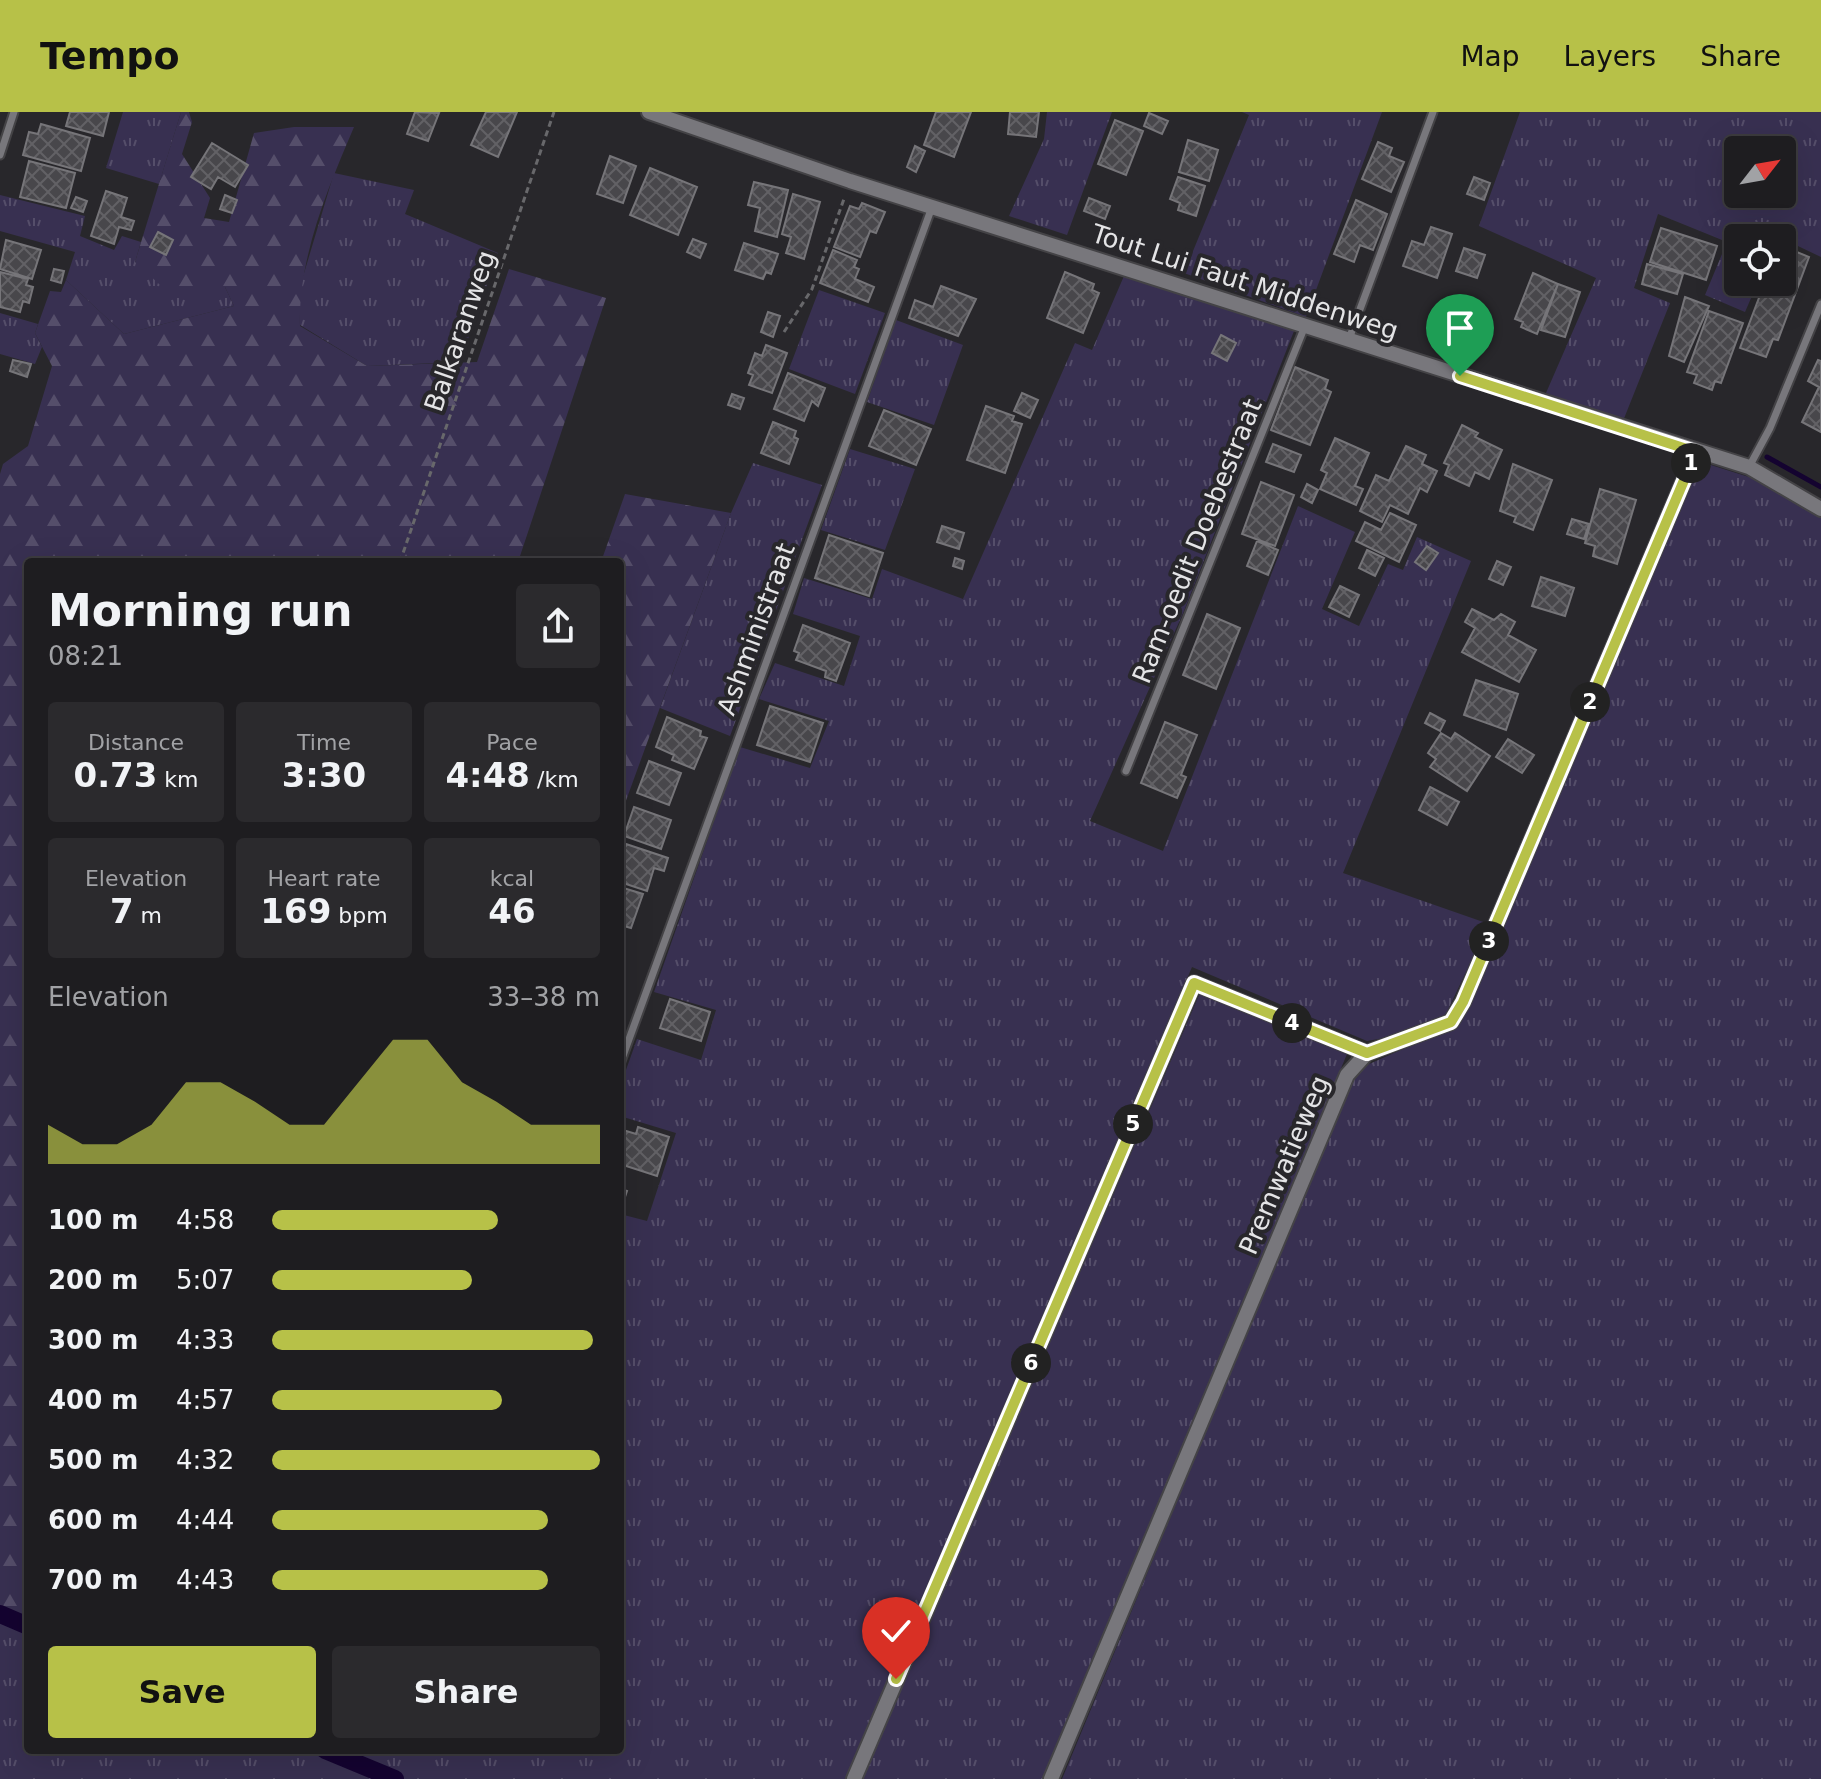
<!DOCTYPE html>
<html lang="en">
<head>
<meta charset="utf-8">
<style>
  :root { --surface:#1e1d20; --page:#2b2a2d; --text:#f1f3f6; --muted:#a1a2a5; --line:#3c3b3e; --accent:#b7c148 }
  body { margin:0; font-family:"DejaVu Sans",sans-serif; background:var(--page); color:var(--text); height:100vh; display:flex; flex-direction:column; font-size:30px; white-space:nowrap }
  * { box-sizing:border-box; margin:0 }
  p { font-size:26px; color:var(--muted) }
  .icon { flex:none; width:44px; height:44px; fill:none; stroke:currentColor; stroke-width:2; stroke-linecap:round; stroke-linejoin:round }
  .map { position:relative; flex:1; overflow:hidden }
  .panel { position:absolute; left:24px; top:446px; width:600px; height:1196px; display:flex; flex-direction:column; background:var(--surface); border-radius:8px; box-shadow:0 8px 32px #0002,0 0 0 2px var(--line) }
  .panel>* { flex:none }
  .needle { width:52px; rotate:59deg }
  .fabs { position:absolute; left:1724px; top:24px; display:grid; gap:16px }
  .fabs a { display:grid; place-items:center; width:72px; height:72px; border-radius:8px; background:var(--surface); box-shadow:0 8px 32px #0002,0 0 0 2px var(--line); font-size:40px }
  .pin { position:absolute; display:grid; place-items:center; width:68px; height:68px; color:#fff; margin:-82px -34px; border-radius:50% 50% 50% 0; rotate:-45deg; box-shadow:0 0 8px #0007 }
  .pin .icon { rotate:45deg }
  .km { position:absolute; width:40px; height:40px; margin:-20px; border-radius:50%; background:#222; color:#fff; font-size:22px; line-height:40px; text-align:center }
  .round { display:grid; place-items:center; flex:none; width:84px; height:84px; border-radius:8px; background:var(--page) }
  .summary { display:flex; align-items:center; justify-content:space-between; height:136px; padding:0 24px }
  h1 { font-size:44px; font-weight:700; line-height:60px }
  .metrics { display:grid; grid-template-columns:repeat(3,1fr); gap:12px; height:136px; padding:8px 24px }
  .metrics div { display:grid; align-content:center; border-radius:8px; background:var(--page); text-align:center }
  .metrics b { font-size:34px; font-weight:700 }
  .metrics small { font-size:22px; font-weight:400 }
  .metrics p { font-size:22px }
  .chart { height:224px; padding:16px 24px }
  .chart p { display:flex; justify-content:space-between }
  .chart svg { width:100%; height:144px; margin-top:8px; fill:var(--accent); opacity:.7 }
  .button { display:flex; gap:16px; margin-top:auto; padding:16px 24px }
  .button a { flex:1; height:92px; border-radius:8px; background:var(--accent); color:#111; font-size:32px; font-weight:700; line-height:92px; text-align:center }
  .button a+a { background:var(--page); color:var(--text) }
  ul { padding:0 24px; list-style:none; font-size:26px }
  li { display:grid; grid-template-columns:128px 96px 1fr; align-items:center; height:60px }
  li i { height:20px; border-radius:10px; background:var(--accent) }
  header { display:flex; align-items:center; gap:48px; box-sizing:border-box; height:112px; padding:0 40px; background:var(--accent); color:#111 }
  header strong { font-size:38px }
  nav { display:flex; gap:44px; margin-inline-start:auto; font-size:28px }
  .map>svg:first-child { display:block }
</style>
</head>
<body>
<header>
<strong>Tempo</strong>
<nav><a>Map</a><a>Layers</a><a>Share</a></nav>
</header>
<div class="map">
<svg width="1821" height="1667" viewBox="0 0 1821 1667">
  <defs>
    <pattern id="grass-tufts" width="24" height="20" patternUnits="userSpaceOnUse" patternTransform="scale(2)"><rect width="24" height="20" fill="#383051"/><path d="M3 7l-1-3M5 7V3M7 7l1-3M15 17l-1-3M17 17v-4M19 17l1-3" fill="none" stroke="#554e6a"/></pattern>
    <pattern id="forest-firs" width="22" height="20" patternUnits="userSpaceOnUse" patternTransform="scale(2)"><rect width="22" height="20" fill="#383051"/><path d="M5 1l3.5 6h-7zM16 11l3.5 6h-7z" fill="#554e6a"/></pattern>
    <pattern id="building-cross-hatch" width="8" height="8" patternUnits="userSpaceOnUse" patternTransform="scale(2)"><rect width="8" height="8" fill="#48474b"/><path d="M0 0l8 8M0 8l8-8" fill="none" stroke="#626165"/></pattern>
  </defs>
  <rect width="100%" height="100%" fill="#28272b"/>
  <path fill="url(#grass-tufts)" fill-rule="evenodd" d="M123,0H181L159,72L106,56Z
    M1047,0H1112L1067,123L1009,104L1044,27Z
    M1242,0H1382L1306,205L1184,161L1249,3Z
    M1520,0H1821V145L1777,124L1738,126V170H1758L1745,200L1705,183L1727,130L1658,102L1634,176L1670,191L1623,309L1546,281L1596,166L1479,114ZM1738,38H1782V82H1738Z
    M334,61L414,78L405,102L498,141L460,250L367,254L300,213L299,178Z
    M0,83L85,104L80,124L114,138L122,124L141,130L135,150L225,175L234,194L124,222L66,168L75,140L0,119Z
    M1124,164L1294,219L1184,499L1090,709L1163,739L1298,394L1355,420L1322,497L1359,514L1388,452L1403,458L1417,425L1471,449L1343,761L1489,812L1444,906L1401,923L1367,929L1192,855L846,1667H0V1502L28,1514V1638H620V1102L647,1109L676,1021L620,1004V975L637,927L701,948L716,898L654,880L740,635L810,656L829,609L759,587L775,551L844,574L860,524L793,502L804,466L872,487L882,457L963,487L1075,231L1092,238Z
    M819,178L885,201L855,282L789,257Z
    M0,201L38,212L35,221L42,235L35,252L0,242Z
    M896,208L963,233L934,313L867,290Z
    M850,337L915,357L885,438L821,418Z
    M1698,349L1752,366L1821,405V1667H1062L1353,965L1367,953L1459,912Z
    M753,351L822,373L730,624L660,596L731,401Z
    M1200,881L1347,942L1042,1667H862Z"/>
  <path fill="url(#forest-firs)" d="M181,0H189L192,10L182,42L210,86L204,106L229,110L254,21L294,15H354C328,76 298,146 300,214L367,254L477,250L509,157L606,186L518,450H28V1514L0,1502V362L3,352L28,334L52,254L35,221L50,179L61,180L66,168L124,222L234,194L225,175L171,183L135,150Z
    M625,382L731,401L620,705V450H601Z"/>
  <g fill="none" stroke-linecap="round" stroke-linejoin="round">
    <path stroke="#140330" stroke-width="5" d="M1767,345L1821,375"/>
    <path stroke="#140330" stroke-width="18" d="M0,1502L28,1514
      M325,1638L395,1667"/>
  </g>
  <path fill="url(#building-cross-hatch)" stroke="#767579" stroke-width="2" d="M70,0H109L103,24L66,14Z
    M415,0L439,1L428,29L407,22Z
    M486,0H517L498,45L471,33Z
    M936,0H971L954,45L924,33Z
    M1010,0H1039L1036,25L1008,22Z
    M1149,1L1168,9L1162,22L1144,14Z
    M1115,8L1143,19L1126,63L1098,52Z
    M41,12L90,26L81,59L23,43L29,20L38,22Z
    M1188,28L1218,38L1209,69L1179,60Z
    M1378,30L1392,36L1389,44L1404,50L1391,80L1362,67Z
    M212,31L248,53L235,75L218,65L211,77L191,65Z
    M915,34L925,39L916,60L907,55Z
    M610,44L636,54L623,91L597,82Z
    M29,49L75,61L66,96L20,85Z
    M650,56L697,75L678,123L630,103Z
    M1178,65L1205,74L1196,104L1178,98L1180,91L1170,87Z
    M1474,65L1490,71L1484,88L1467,82Z
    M754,70L788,78L777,125L755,119L760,96L748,93Z
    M106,79L127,86L121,105L134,109L131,118L119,115L114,132L91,124Z
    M793,82L820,90L804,147L786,141L791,125L782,122Z
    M225,83L237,88L232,101L220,97Z
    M76,85L87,89L83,100L71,96Z
    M1089,86L1110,94L1105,107L1084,99Z
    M1356,88L1387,102L1373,138L1360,133L1354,150L1334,142Z
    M862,91L885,100L876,121L870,119L860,145L834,135L850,94L859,97Z
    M1431,115L1452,122L1437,166L1403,154L1412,129L1424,133Z
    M1661,116L1717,134L1706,168L1650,150Z
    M158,120L173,128L166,143L150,135Z
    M693,127L706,132L700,146L687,140Z
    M6,128L41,138L32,167L0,157Z
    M744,131L778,142L771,162L766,160L763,167L735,158Z
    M1782,134L1809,145L1778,228L1773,227L1766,245L1740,236L1765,170H1782Z
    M1464,136L1485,143L1477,166L1456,159Z
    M833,138L857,148L854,155L859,157L855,167L874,175L868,190L820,171Z
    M1647,152L1683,162L1677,182L1642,172Z
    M54,157L64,159L61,171L51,168Z
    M0,160L28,167L26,173L33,175L29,191L23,189L20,200L0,195Z
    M1065,160L1094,172L1092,178L1099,181L1083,221L1047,206Z
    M1533,161L1558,172L1537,222L1521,215L1523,210L1515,207Z
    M1558,172L1580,180L1565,225L1541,218Z
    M941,174L976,187L958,224L909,206L915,188L933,195Z
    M1685,185L1709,194L1684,250L1669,244Z
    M1709,199L1743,211L1721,271L1715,269L1712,278L1694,271L1697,263L1687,260Z
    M768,200L780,204L773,225L761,220Z
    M1221,223L1236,231L1227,249L1212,241Z
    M766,233L787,241L772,281L749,273L753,263L748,261L755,241L762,244Z
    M13,248L31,252L27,265L10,259Z
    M1818,248L1821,249V320L1802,310L1819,275L1808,269Z
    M1295,255L1328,268L1325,277L1331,280L1310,333L1271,318Z
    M788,261L825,276L818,294L812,289L804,309L774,297Z
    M1022,281L1038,288L1030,306L1014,299Z
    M732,282L744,286L740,297L728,293Z
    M986,294L1014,304L1012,309L1022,312L1005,361L967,348Z
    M884,298L931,317L916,353L869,334Z
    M773,310L796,319L794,325L798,327L789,352L761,341Z
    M1462,313L1478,321L1475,325L1502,338L1489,367L1475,360L1469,374L1445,363L1449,353L1444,351Z
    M1335,326L1369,341L1355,374L1363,377L1356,393L1320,377L1327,361L1321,358Z
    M1273,332L1301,343L1294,360L1266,350Z
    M1406,334L1426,343L1422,352L1437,359L1427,380L1420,376L1408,402L1390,393L1382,410L1360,399L1376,363L1389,369Z
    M1513,352L1552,368L1533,418L1514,410L1516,405L1500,399Z
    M1261,370L1294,383L1275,434L1242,422Z
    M1307,372L1318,378L1312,391L1301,385Z
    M1600,377L1636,388L1617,452L1593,444L1595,434L1585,431Z
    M1390,401L1416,413L1399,450L1356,429L1365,410L1381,418Z
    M1572,407L1589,412L1584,427L1567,422Z
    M942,414L964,421L959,437L937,430Z
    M829,423L883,441L869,484L815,466Z
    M1257,429L1278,438L1268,463L1247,454Z
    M1427,434L1438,441L1426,458L1415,450Z
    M1367,438L1384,446L1375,464L1359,456Z
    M955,446L964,449L962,457L953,454Z
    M1497,449L1511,455L1503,473L1489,467Z
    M1541,465L1574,476L1565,504L1532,494Z
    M1340,474L1359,483L1349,505L1329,495Z
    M1472,497L1494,508L1501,502L1515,510L1508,523L1536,538L1519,570L1462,540L1475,516L1465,510Z
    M1207,502L1240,516L1216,577L1183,563Z
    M803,513L850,531L836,569L825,565L826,559L796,548L799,541L794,539Z
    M1476,568L1518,582L1506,618L1464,603Z
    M770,594L823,611L810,650L757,633Z
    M1430,601L1445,609L1440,619L1425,611Z
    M667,605L701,619L700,624L707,626L694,657L672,648L674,643L656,635Z
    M1165,610L1197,623L1181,663L1186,665L1177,686L1141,671Z
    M1441,621L1451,627L1455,621L1490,644L1467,679L1430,655L1436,647L1428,641Z
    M1508,627L1534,643L1522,661L1496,645Z
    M649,649L681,661L669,693L637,681Z
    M1430,675L1459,690L1447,713L1419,698Z
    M634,695L671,708L661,737L624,724Z
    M626,732L668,746L664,759L654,756L647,779L620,770V752Z
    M620,775L643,782L631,816L620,813Z
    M670,887L710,900L701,929L660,916Z
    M638,1015L669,1025L657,1064L620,1052V1017L636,1022Z
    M620,1077L627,1079L620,1100Z"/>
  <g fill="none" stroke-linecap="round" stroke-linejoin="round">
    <g stroke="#444346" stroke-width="11">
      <path id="lane" d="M0,43L14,0
        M1349,227L1433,0
        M1749,355L1770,316L1821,192
        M1126,659L1305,214
        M620,952L932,95"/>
    </g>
    <g stroke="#444346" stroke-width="18">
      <path id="street" d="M649,0L850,69L1749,355L1821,397
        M854,1667L1194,871L1367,941
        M1051,1667L1347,963L1367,941L1451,910L1463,890L1696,340"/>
    </g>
    <path stroke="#68686b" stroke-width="3" stroke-dasharray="6 4" stroke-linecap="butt" d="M784,220L812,177L845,84
      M400,450L554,0"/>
    <use href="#lane" stroke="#78777c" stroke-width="7"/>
    <use href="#street" stroke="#78777c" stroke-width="14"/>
  </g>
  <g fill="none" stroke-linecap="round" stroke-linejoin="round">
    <g stroke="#fff" stroke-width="16">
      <path id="route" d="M896,1567L1194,871L1367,941L1451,910L1463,890L1696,340L1460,264"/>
    </g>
    <use href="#route" stroke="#b7c148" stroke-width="10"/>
  </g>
  <g text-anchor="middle" stroke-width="8" stroke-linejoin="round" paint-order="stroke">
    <g font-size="26" fill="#e4e4e6" stroke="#28272b">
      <text transform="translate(1245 170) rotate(18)" y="9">Tout Lui Faut Middenweg</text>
      <text transform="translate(460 219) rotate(-71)" y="9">Balkaranweg</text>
      <text transform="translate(1197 429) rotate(-68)" y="9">Ram-oedit Doebestraat</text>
      <text transform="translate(756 517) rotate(-70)" y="9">Ashministraat</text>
      <text transform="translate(1284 1053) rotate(-67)" y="9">Premwatieweg</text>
    </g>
  </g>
</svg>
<div class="fabs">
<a><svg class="needle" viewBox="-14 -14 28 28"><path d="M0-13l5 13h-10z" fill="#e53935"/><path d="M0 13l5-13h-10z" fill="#a1a2a5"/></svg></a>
<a><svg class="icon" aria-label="locate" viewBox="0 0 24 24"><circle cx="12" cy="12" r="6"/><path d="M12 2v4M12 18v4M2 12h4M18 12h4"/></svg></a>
</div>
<div class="pin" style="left:1460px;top:264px;background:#1e9e55"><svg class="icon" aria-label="arrive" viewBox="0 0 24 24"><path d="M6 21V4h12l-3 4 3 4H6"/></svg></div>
<div class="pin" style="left:896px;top:1567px;background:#d93025"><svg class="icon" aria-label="check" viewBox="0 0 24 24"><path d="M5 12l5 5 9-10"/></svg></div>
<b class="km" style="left:1691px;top:351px">1</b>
<b class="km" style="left:1590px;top:590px">2</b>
<b class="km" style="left:1489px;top:829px">3</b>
<b class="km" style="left:1292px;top:911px">4</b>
<b class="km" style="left:1133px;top:1012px">5</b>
<b class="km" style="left:1031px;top:1251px">6</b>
<section class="panel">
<div class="summary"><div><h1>Morning run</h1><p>08:21</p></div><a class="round"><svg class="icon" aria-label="share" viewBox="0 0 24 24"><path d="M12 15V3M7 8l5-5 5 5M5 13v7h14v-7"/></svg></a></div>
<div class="metrics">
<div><p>Distance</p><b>0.73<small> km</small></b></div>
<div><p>Time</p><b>3:30</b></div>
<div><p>Pace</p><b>4:48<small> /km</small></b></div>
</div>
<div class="metrics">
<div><p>Elevation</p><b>7<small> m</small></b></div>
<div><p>Heart rate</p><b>169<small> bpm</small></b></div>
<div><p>kcal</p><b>46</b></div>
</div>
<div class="chart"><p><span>Elevation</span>33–38 m</p>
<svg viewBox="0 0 160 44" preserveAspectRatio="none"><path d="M0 44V32L10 38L20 38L30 32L40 19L50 19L60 25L70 32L80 32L90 19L100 6L110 6L120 19L130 25L140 32L150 32L160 32V44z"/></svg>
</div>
<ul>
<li><b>100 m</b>4:58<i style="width:69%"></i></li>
<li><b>200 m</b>5:07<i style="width:61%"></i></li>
<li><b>300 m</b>4:33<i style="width:98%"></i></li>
<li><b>400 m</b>4:57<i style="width:70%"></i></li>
<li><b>500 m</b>4:32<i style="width:100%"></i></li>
<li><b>600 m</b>4:44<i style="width:84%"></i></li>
<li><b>700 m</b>4:43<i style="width:84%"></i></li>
</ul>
<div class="button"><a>Save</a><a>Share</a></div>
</section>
</div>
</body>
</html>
